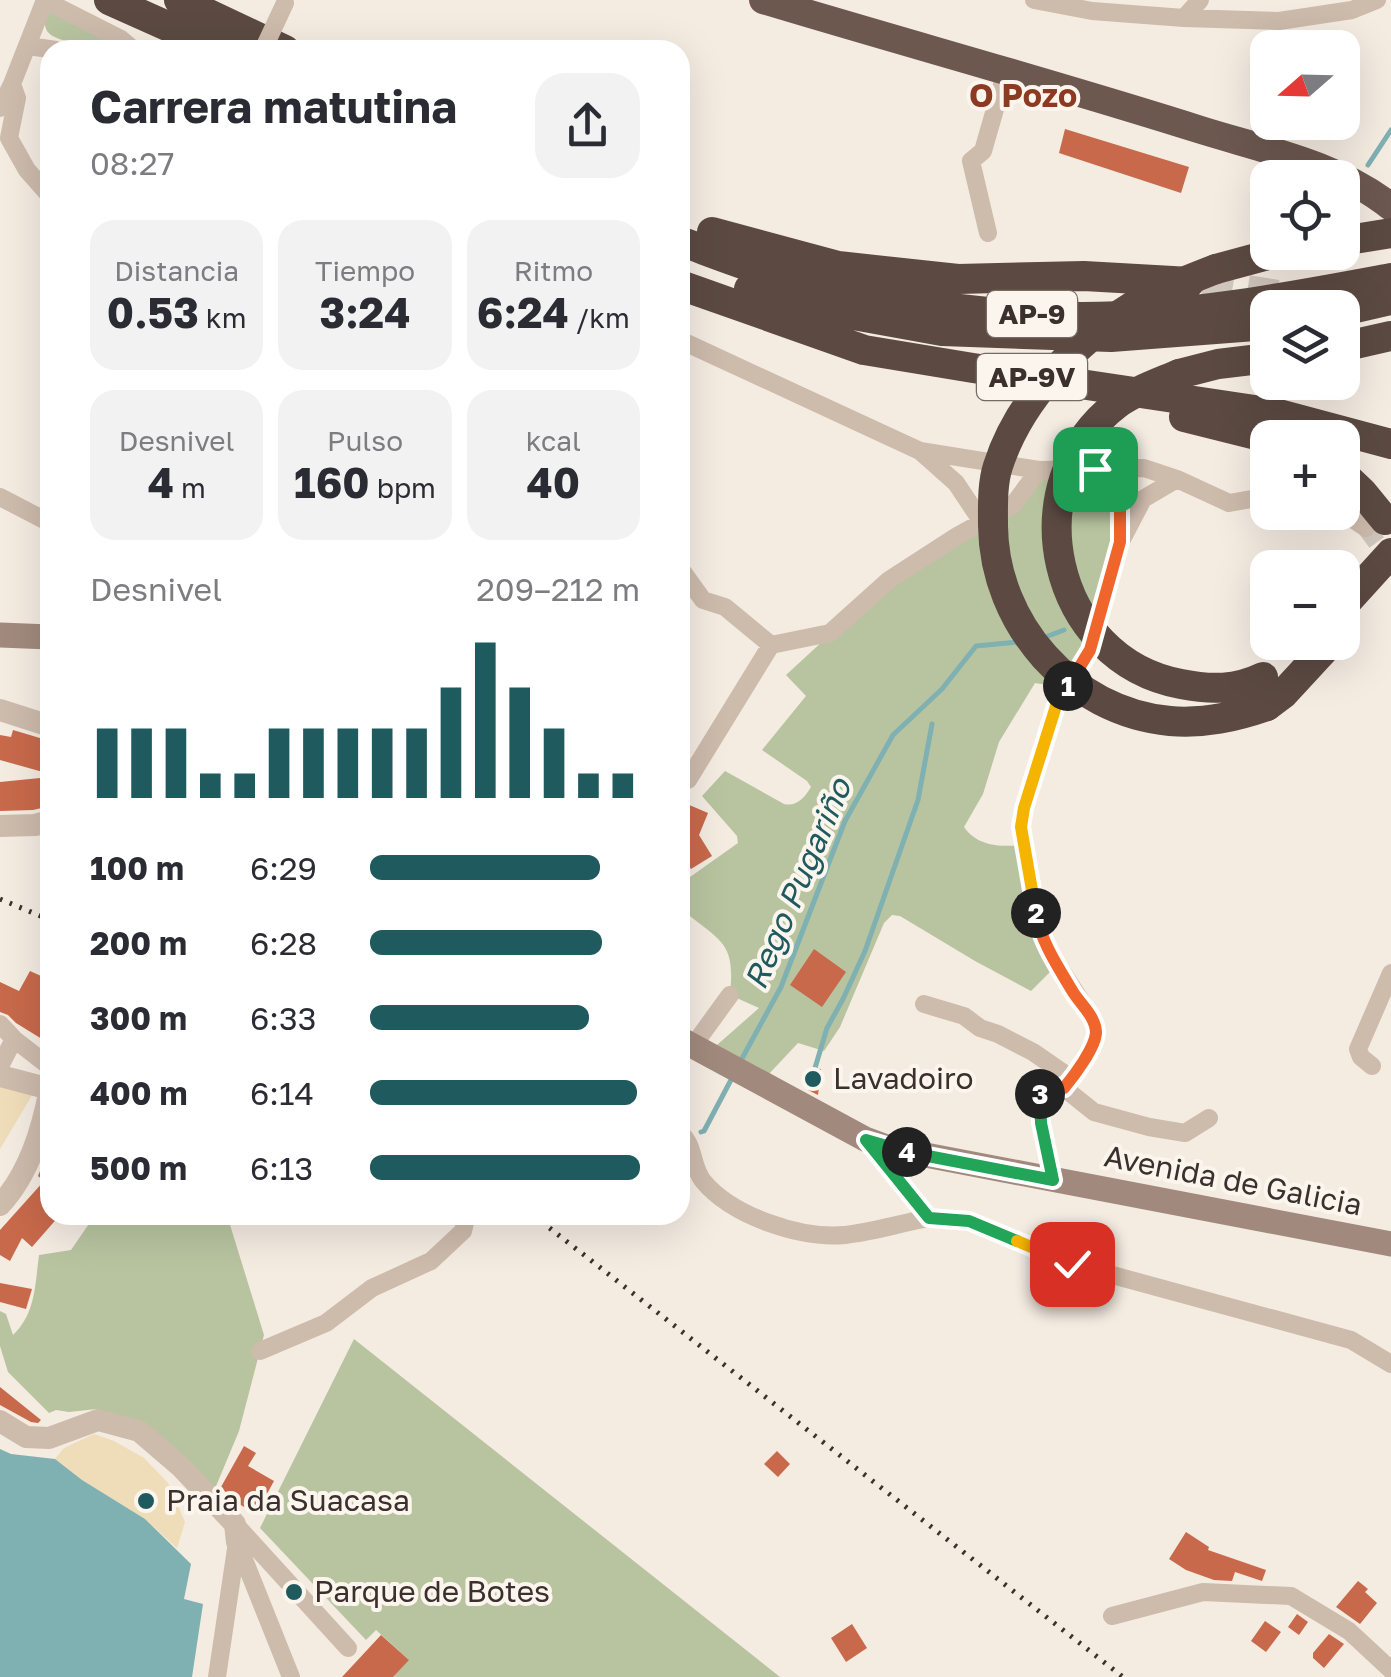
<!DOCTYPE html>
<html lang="es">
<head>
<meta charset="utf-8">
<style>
  :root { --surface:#fff; --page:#f2f2f3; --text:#2b2b33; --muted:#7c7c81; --accent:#1f5a5e }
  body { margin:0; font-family:"Golos Text",sans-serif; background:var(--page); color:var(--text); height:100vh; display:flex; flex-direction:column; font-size:38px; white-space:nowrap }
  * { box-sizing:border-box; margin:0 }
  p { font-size:32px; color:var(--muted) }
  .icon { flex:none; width:55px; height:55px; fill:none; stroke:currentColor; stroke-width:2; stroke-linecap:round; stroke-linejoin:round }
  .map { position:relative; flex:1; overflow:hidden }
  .sheet { position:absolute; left:40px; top:40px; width:650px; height:1185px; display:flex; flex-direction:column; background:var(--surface); border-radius:30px; box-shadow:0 10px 40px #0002 }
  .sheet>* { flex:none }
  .needle { width:65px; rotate:250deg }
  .fabs { position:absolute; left:1250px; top:30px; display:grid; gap:20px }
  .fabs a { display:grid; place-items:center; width:110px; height:110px; border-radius:20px; background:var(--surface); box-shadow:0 10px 40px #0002; font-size:50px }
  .pin { position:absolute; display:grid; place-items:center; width:85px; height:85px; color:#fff; margin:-42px; border-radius:20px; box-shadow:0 5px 15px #0006 }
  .km { position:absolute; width:50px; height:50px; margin:-25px; border-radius:50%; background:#222; color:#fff; font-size:28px; line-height:50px; text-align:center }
  .round { display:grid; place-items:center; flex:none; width:105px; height:105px; border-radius:30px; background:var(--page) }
  .headline { display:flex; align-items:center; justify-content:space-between; height:170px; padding:0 50px }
  h1 { font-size:45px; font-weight:700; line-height:75px }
  .metrics { display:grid; grid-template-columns:repeat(3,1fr); gap:15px; height:170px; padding:10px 50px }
  .metrics div { display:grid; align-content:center; border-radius:25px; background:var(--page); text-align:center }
  .metrics b { font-size:42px; font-weight:700 }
  .metrics small { font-size:28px; font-weight:400 }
  .metrics p { font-size:28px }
  .chart { height:280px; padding:20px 50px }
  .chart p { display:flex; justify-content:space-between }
  .chart svg { width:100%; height:180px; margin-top:10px; stroke:var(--accent); stroke-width:6 }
  ul { padding:0 50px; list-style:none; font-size:32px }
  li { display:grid; grid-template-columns:160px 120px 1fr; align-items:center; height:75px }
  li i { height:25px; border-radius:12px; background:var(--accent) }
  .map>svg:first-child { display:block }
</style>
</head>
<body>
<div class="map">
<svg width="1391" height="1677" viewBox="0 0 1391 1677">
  <rect width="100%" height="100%" fill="#f4ebe1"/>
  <path fill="#b8c4a0" d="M49,13H55L120,47L118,49C103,47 55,44 47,31C44,25 45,22 46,15Z
    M1095,469L1120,498L1119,545L1067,688L1035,683L999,742L983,794L964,827C978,847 1001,847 1024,845L1057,965L1031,991L975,961L900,916L892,915L884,923L840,1027L824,1051L798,1043L767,1076L717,1045L759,1008L730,995C735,944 724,943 686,913L684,906L690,877L738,843L737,836L702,796L725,771L784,804C797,807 805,797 811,787L807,781L762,750L806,696L786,675L889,580L1013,505L1039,470Z
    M95,1215H227L264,1335L239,1431L214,1491L97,1409L69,1412L56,1410L49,1413L8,1372L0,1346V1311L6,1314L13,1335C36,1313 35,1284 39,1255L71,1250Z
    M354,1339L780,1677H393L408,1659L376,1630L366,1640L260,1528Z"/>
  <path fill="#efdcb8" d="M0,1085L34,1092L0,1149Z
    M94,1434L114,1441L144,1458L168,1483L185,1522L177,1548L145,1519L82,1480L55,1459L64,1448Z"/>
  <path fill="#7fb0b2" d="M0,1449L11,1454L55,1459L82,1480L145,1519L191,1564L184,1599L203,1604L192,1677H0Z"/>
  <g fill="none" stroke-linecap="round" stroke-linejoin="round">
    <path stroke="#7fb0b2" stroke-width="5" d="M1368,165L1391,130
      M1043,638L1064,630
      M739,1064L781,987L845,821L893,735L942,689L976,646L1018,642
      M815,1068L827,1028L843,999L865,951L918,800L932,724
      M701,1132L704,1131L732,1078"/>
  </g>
  <path fill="#c8694b" d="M1065,129L1189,167L1181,193L1059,153Z
    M13,730L50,741V774L0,760V735L11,737Z
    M50,777V806L33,810L0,811V782Z
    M680,801L708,813L699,835L712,856L691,869L680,851Z
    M814,949L846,972L822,1007L790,985Z
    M30,971L50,980V1044L16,1023L8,1015L0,1012V982L19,991Z
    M810,1068L821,1069L818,1095L808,1090L807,1082Z
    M50,1147V1215H60L32,1247L22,1238L10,1261L0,1255V1230L44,1181L38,1176Z
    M0,1283L32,1289L26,1309L0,1302Z
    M0,1387L41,1420L38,1423L31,1422L0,1405Z
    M244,1446L256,1453L248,1466L274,1481L256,1514L234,1501L221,1487Z
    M777,1451L790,1464L778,1477L764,1464Z
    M1186,1532L1209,1547L1208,1550L1266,1570L1262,1581L1235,1572L1232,1581L1214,1580L1186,1570L1169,1559Z
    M1358,1581L1368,1589L1365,1592L1377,1603L1360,1624L1336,1607Z
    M1297,1614L1308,1622L1299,1635L1288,1627Z
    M1265,1621L1281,1632L1266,1652L1251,1641Z
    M852,1624L867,1648L846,1662L831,1638Z
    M1329,1634L1344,1644L1324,1668L1313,1658V1653Z
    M381,1635L409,1660L393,1677H342Z"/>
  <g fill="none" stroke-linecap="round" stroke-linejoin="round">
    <path stroke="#cfc6bd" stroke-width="18" stroke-dasharray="18 9" stroke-linecap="butt" d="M1366,528L1391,562"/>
    <path stroke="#cfc6bd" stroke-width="30" stroke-dasharray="30 15" stroke-linecap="butt" d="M1203,283L1278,295"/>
    <path stroke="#cdbbac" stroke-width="18" d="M44,0L121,39L134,50
      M1034,0L1092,11L1184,18L1200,0
      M1184,18L1279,21L1352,10L1377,0
      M28,46L56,50
      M12,84L17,98L9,138L27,170L50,196
      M0,108L12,84L45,0
      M988,233L971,161L983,151L1006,71
      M680,340L920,451L1039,470L1144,468L1177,479L1229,503L1268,496
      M920,451L956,483L982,522
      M1095,469L1120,498V537
      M0,497L50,523
      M1342,512L1366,528
      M680,568L703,600L725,607L771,645L830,633L889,580L957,536L1013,505L1039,470
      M688,780L771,645
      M924,1004L964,1016L980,1028L998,1034L1033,1052L1072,1079
      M0,1024L14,1039L50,1067
      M693,1046L730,995
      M0,1066L14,1039
      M1372,1066L1361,1057L1358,1049L1391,973
      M1064,1088L1094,1112L1149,1127L1185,1133L1209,1118
      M680,1133C695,1145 691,1166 703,1181C732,1216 800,1239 845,1235C873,1232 901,1223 929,1218
      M868,1143L929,1218L969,1221L1072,1264L1351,1340L1391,1364
      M1053,1180L1041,1123L1039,1082L1064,1088L1076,1073L1096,1037L1094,1021L1046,947L1037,922L1021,827L1024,808L1056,706L1090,650L1120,543L1143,499L1177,479
      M260,1351L326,1323L372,1288L431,1261L463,1231L467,1215
      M235,1524L348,1648
      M237,1542L291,1677
      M1112,1616L1203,1592L1291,1596L1349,1631L1391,1670
      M217,1677L237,1542"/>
    <path stroke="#cdbbac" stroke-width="22" d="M0,710L50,726
      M0,826L35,825L50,821
      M0,1076L50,1089C42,1130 29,1174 0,1205
      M0,1421L26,1437L49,1438L98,1420L139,1431L181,1467L235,1524L237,1542"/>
    <path stroke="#a18a7d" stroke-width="25" d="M0,635L50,637
      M680,1039L865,1139L889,1148L1391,1244"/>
    <path stroke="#6c584f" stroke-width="28" d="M763,0C909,44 1056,84 1201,130C1265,150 1338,164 1391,207"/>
    <path stroke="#5c4a42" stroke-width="30" d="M109,0L221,50
      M179,0L285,50
      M712,232L838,266L958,279L1084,276L1190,282
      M680,241C713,253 747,267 781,276C879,300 981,316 1082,317C1186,317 1289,297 1391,278
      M1342,241L1391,233
      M1216,269L1279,252
      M680,285L864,350L973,368L1275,413L1391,444
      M749,289L848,314L942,331L1111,337L1268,325
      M1342,311L1391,300
      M1342,347L1391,336
      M1179,374L1218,364L1268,358
      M1184,417L1268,438
      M1342,473L1362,492L1385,520
      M1342,607L1391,553
      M1267,706L1283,694L1331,642"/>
    <path stroke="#3b302b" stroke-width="5" stroke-dasharray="2.5 8" stroke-linecap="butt" d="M0,899L50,920
      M533,1215L1123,1677"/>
    <path stroke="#cdbbac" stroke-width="18" d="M263,50L285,3"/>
    <path stroke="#5c4a42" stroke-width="30" d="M1216,269C1188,280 1159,291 1133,306C1075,342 1019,400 998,466C992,484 993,507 993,526C994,624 1071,712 1170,721C1204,724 1235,717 1267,706
      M1179,374C1158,383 1135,391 1117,404C1012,484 1051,660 1181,684C1211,690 1236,690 1263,677"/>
  </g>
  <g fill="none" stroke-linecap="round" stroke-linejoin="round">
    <g stroke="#fff" stroke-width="20">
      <path id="split-1" d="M1068,686L1090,650L1120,542V498L1095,469"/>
    </g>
    <g stroke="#fff" stroke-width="20">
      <path id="split-2" d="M1036,913L1021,827L1024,808L1056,706L1068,686"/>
    </g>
    <g stroke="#fff" stroke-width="20">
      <path id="split-3" d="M1036,913C1041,942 1058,967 1073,992C1081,1005 1096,1017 1096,1033C1095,1048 1074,1076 1064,1088L1039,1082L1040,1094"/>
    </g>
    <g stroke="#fff" stroke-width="20">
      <path id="split-4" d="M907,1152L1053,1180L1041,1123L1040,1094"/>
    </g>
    <g stroke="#fff" stroke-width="20">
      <path id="split-5" d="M907,1152L866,1140L929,1218L969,1221L1017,1241"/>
    </g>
    <g stroke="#fff" stroke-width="20">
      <path id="split-6" d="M1017,1241L1072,1264"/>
    </g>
    <use href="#split-1" stroke="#f0652b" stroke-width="12"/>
    <use href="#split-2" stroke="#f5b400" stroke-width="12"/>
    <use href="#split-3" stroke="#f0652b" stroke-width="12"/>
    <use href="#split-4" stroke="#22a559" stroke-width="12"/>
    <use href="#split-5" stroke="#22a559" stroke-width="12"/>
    <use href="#split-6" stroke="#f5b400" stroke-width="12"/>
  </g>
  <g fill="#1f5a5e" stroke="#fbf5ee" stroke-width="4">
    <circle cx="813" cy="1079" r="10"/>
    <circle cx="146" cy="1501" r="10"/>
    <circle cx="294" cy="1592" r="10"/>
  </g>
  <g text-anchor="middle" stroke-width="8" stroke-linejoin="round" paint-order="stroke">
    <g fill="#fbf5ee" stroke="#756b66" stroke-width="2.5">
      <rect x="987" y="291" width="90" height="46" rx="8"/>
      <rect x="977" y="354" width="110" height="46" rx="8"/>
    </g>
    <g font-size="28" font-weight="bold" fill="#3b302b">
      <text x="1032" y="324">AP-9</text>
      <text x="1032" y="387">AP-9V</text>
    </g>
    <g font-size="30" fill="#3b302b" stroke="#fbf5ee" text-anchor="start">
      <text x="833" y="1089">Lavadoiro</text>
      <text x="166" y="1511">Praia da Suacasa</text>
      <text x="314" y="1602">Parque de Botes</text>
    </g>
    <g font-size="30" fill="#3b302b" stroke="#fbf5ee">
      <text transform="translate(1233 1181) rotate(11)" y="10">Avenida de Galicia</text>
    </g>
    <g font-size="32" font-weight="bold" fill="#8c3b22" stroke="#fbf5ee">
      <text x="1023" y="107">O Pozo</text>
    </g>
    <g font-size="32" font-style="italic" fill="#1f5a5e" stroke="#fbf5ee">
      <text transform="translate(798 884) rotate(-67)" y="11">Rego Pugariño</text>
    </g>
  </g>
</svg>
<div class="fabs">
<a><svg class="needle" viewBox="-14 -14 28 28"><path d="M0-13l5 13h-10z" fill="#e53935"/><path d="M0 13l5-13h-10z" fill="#7c7c81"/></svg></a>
<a><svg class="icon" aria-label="locate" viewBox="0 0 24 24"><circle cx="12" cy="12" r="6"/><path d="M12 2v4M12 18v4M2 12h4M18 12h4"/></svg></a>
<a><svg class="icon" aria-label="layers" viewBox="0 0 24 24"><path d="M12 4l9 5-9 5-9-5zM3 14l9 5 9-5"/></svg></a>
<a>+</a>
<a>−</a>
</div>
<div class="pin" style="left:1095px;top:469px;background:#1e9e55"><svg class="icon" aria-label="arrive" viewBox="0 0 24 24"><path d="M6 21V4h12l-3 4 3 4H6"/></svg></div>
<div class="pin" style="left:1072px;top:1264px;background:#d93025"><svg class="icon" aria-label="check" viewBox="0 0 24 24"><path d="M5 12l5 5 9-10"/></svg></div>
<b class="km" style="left:1068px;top:686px">1</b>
<b class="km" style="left:1036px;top:913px">2</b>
<b class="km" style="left:1040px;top:1094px">3</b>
<b class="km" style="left:907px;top:1152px">4</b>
<section class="sheet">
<div class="headline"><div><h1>Carrera matutina</h1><p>08:27</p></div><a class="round"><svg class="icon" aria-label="share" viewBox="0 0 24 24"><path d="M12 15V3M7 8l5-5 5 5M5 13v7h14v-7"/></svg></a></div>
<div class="metrics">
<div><p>Distancia</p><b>0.53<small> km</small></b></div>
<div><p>Tiempo</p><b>3:24</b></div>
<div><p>Ritmo</p><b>6:24<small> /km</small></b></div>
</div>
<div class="metrics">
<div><p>Desnivel</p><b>4<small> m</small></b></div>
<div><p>Pulso</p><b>160<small> bpm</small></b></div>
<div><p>kcal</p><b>40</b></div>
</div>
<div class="chart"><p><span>Desnivel</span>209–212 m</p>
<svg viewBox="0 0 160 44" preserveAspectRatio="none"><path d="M5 44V27M15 44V27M25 44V27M35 44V38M45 44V38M55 44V27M65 44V27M75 44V27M85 44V27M95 44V27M105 44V17M115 44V6M125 44V17M135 44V27M145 44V38M155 44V38"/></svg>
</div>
<ul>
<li><b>100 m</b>6:29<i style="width:85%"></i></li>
<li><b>200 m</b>6:28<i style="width:86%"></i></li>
<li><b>300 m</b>6:33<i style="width:81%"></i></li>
<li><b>400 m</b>6:14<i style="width:99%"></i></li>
<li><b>500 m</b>6:13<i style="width:100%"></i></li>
</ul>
</section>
</div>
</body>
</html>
